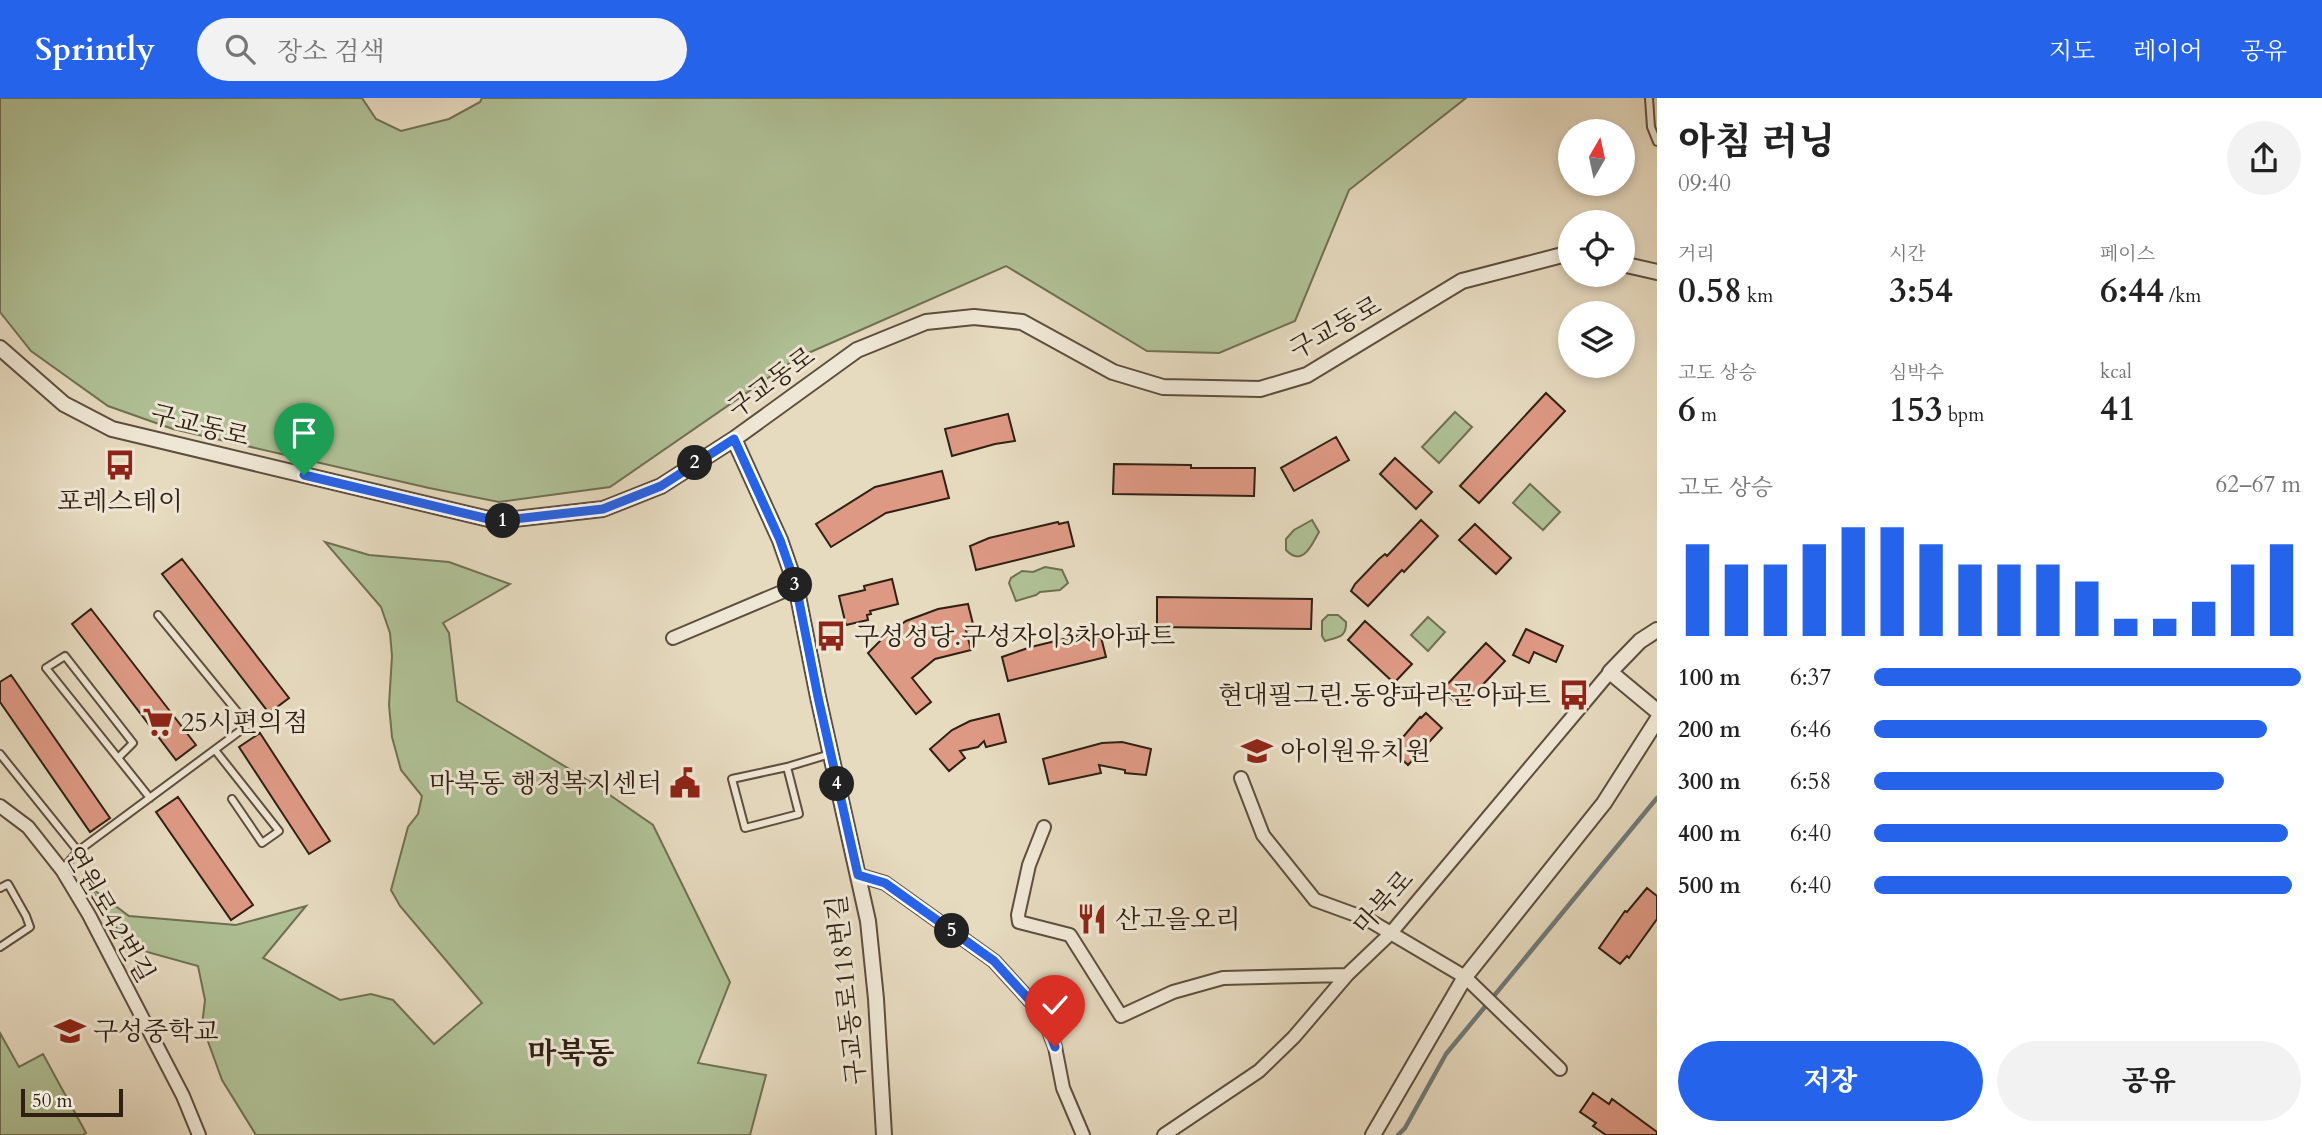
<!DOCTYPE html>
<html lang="ko">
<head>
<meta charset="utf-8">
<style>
  :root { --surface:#fff; --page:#f2f2f2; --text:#222; --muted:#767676; --accent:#2563eb }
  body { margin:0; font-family:Cardo,"Noto Serif KR",serif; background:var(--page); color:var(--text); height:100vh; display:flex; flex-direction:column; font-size:26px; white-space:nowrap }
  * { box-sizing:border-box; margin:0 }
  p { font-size:23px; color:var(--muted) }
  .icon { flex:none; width:38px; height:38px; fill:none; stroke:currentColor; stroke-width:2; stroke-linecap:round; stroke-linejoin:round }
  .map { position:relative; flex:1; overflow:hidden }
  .side { display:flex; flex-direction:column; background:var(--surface); width:665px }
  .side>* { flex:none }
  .needle { width:46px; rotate:9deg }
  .buttons { position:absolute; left:1558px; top:21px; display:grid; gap:14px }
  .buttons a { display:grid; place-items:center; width:77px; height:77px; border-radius:50%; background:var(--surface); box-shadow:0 4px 10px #0003; font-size:35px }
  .scale { position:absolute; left:21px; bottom:18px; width:102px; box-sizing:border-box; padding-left:7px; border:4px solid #302013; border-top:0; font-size:19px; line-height:24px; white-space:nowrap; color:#302013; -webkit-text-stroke:5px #efe7d5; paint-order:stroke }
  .pin { position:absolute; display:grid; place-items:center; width:60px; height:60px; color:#fff; margin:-72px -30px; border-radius:50% 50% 50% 0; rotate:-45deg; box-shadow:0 0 7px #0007 }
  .pin .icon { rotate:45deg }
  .km { position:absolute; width:35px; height:35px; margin:-18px; border-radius:50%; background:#222; color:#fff; font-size:19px; line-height:35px; text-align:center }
  .round { display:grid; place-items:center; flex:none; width:74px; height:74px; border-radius:37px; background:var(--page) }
  .summary { display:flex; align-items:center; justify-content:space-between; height:119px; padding:0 21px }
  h1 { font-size:38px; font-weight:800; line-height:52px }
  .stats { display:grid; grid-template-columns:repeat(3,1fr); gap:10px; height:119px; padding:7px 21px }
  .stats div { display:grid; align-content:center }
  .stats b { font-size:35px; font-weight:800 }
  .stats small { font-size:19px; font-weight:400 }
  .stats p { font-size:19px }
  .chart { height:196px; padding:14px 21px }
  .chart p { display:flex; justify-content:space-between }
  .chart svg { width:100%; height:126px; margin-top:7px; stroke:var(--accent); stroke-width:6 }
  .cta { display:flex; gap:14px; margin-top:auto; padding:14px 21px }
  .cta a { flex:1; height:80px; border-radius:42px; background:var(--accent); color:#fff; font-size:28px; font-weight:800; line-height:80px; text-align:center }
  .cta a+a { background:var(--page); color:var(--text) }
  ul { padding:0 21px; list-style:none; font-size:23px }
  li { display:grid; grid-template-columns:112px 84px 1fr; align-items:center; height:52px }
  li i { height:18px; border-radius:9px; background:var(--accent) }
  header { display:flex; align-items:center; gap:42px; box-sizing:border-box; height:98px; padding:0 35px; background:var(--accent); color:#fff }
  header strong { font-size:33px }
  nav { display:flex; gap:38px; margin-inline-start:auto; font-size:24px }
  .search { width:490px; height:63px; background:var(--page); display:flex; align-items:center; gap:18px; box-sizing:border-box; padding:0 24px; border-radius:38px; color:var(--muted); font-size:26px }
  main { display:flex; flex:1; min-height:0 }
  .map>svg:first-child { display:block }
</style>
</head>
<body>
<header>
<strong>Sprintly</strong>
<div class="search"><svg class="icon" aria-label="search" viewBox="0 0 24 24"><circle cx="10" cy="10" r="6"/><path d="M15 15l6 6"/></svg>장소 검색</div>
<nav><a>지도</a><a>레이어</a><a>공유</a></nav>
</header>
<main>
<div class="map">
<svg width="1657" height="1037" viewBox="0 0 1657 1037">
  <rect width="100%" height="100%" fill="#e6dabf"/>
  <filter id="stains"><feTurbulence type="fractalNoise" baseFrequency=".00286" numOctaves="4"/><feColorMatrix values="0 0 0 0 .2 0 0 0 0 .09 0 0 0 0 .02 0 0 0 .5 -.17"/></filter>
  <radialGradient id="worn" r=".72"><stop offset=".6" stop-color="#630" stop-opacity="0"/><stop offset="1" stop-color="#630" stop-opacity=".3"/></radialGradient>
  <path fill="#b0c196" stroke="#707054" stroke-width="2" d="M0,0H362L376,21L401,33L449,21L480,4L482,0H1466L1349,92L1295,223L1219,255L1147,253L1006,168L797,260L610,389L499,404L429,390L173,331L108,308L31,253L0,214Z
    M1455,314L1472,329L1439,365L1422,349Z
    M1530,386L1560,414L1543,432L1513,405Z
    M1312,422L1319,434C1312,446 1303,470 1286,452V441L1294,432Z
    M325,444L369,457L449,464L510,486L443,525L449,535L457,603L594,686L653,727L730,884L698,965L766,977L750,1037H256L222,982L202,927L205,902L198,868L129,849L90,789L129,818L236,827L306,808L263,860L340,902L371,896L393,902L434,946L482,905L400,808L391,792L408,729L418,716L422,698L401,672L392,639L389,607L392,558L390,535L381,509Z
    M1045,469L1062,472L1068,485L1060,492L1040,494L1036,497L1016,503L1009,485L1011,480L1022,473L1033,474Z
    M1328,517H1338L1346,524C1347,541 1335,539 1325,543L1322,538V523Z
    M1428,519L1445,534L1428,553L1411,537Z
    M0,935L19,969L43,956L86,1035L83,1037H0Z"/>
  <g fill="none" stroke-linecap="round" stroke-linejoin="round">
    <path stroke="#707b78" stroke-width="4.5" d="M1398,1037L1405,1030L1446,956L1657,700"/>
  </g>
  <path fill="#de9984" stroke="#302013" stroke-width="2" d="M1546,295L1565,313L1479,405L1460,388Z
    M1008,316L1015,343L995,346L952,358L945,331Z
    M1336,339L1349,362L1294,393L1281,370Z
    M1395,360L1432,394L1416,411L1380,376Z
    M1114,366L1191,367V370H1255L1254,398L1113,396Z
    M942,373L949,400L886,415L831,449L816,426L875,389Z
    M1421,422L1438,438L1404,474L1402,472L1368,508L1351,493L1355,486L1379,461L1385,456L1387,458Z
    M1058,424L1059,426L1068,424L1074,448L976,472L970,448L989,440Z
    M1475,426L1511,460L1496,476L1459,442Z
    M182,461L289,600L269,615L162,476Z
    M892,481L898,506L870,513L871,516L867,517L868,522L846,527L839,498L865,492L864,488Z
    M1157,499L1312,501L1311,531L1157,529Z
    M968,506L974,530L966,532L971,552L935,561L912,580L931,604L916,616L868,555L884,539L906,523L938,511Z
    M91,511L196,647L176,662L72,526Z
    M1365,523L1412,566L1394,585L1348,542Z
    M1526,531L1563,548L1556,564L1534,554L1529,565L1513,557Z
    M1100,535L1106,559L1008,583L1002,559L1031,549L1080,537Z
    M1486,545L1505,563L1461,610L1442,592Z
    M11,577L110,720L90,734L0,604V584Z
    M1426,615L1442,630L1408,667L1392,652L1420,619L1421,620Z
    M999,616L1006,644L986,649L984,643L978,649L960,653L965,660L949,673L930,651L952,632L970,623Z
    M260,635L330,743L309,756L239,649Z
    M1122,644L1151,651L1146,677L1125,675V672L1099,667L1101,675L1049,686L1043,661L1102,645Z
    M178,699L253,807L231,822L156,714Z
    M1647,790L1657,798V821L1629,860L1627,858L1620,866L1599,850L1625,813L1627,814Z
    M1593,995L1609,1006L1612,1001L1657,1034V1037H1606L1593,1028L1596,1025L1580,1014Z"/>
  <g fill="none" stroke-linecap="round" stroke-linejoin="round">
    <g stroke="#5e4e3e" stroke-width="10">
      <path id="service" d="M1649,0L1651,29L1657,44
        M215,652L279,733L262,745L232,701
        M0,656L78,753
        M118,660L133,645L65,558L46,570L150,700
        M787,669L799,716L745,730L732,681L787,669L830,656
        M62,772L78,753L248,627L158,517
        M0,790L8,786L26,818L30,829L0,849"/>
    </g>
    <g stroke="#5e4e3e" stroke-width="16">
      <path id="minor" d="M673,540L796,488
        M1241,680L1263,737L1315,802L1367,821L1465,879L1560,971
        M0,708L28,729L62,772L89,817L183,998L199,1037
        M1044,729L1029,767L1018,817L1019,824L1070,837L1121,918L1173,894L1223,880L1347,877
        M858,777L885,785L994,863L1043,917L1055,949L1063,990L1083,1037
        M1164,1037L1259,973L1294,939L1347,877L1390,836L1610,574"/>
    </g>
    <g stroke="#5e4e3e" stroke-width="18">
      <path id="tertiary" d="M1622,166L1657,174
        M0,250L64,306L112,331L497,423L603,411L661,388L734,341L857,252L926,224L974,219L1022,224L1113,274L1163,289L1260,291L1307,277L1462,183L1570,155
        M734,341L780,442L796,488L818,599L868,823L876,901L884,1037
        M1657,532L1640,543L1610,574L1657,613
        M1373,1037L1465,879L1604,705L1657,622"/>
    </g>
    <use href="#service" stroke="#efe7d5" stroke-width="6"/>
    <use href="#minor" stroke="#efe7d5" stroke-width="12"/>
    <use href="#tertiary" stroke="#efe7d5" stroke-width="14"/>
  </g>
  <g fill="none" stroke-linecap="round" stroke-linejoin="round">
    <g stroke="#fff" stroke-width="14">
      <path id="route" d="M304,377L497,423L603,411L661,388L734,341L780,442L796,488L818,599L858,777L885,785L994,863L1043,917L1055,949"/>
    </g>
    <use href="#route" stroke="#2563eb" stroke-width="9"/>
  </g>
  <defs>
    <g id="bus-bare" transform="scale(2.415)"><path d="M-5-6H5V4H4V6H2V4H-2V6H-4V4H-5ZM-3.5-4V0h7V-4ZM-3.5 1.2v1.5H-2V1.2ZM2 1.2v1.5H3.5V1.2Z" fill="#8f2418" stroke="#efe7d5" stroke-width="2.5" paint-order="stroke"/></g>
    <g id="supermarket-bare" transform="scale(2.415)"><path d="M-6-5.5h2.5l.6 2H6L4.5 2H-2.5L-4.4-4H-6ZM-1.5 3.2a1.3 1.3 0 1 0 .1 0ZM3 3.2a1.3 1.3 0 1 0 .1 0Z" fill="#8f2418" stroke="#efe7d5" stroke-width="2.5" paint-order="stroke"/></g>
    <g id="school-bare" transform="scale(2.415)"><path d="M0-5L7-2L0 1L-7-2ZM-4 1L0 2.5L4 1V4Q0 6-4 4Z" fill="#8f2418" stroke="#efe7d5" stroke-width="2.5" paint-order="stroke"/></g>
    <g id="civic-bare" transform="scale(2.415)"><path d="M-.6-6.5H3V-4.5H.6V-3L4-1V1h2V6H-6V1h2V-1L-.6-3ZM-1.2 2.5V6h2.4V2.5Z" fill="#8f2418" stroke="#efe7d5" stroke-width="2.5" paint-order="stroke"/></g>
    <g id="restaurant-bare" transform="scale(2.415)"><path d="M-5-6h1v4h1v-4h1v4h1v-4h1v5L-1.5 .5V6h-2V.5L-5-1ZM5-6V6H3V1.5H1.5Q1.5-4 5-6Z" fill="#8f2418" stroke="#efe7d5" stroke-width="2.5" paint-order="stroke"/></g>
  </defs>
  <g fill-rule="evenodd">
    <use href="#bus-bare" x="120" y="367"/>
    <use href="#bus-bare" x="831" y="538"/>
    <use href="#bus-bare" x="1574" y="597"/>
    <use href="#supermarket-bare" x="158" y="624"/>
    <use href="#school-bare" x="1257" y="653"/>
    <use href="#civic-bare" x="685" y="685"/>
    <use href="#restaurant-bare" x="1092" y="821"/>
    <use href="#school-bare" x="70" y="933"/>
  </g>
  <g text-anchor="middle" stroke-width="6" stroke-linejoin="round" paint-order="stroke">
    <g font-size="26" fill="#302013" stroke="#efe7d5">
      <text transform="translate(1335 229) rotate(-29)" y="9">구교동로</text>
      <text transform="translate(771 284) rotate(-36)" y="9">구교동로</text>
      <text transform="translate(200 327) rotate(14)" y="9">구교동로</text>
      <text transform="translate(1383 804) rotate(-48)" y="9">마북로</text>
      <text transform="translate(110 816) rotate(60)" y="9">연원로42번길</text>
      <text transform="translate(846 892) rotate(-96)" y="9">구교동로118번길</text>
    </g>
    <g font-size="26" fill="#302013" stroke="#efe7d5" text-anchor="start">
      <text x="120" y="412" text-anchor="middle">포레스테이</text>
      <text x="854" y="547">구성성당.구성자이3차아파트</text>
      <text x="1551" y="606" text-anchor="end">현대필그린.동양파라곤아파트</text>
      <text x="181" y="633">25시편의점</text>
      <text x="1280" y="662">아이원유치원</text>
      <text x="662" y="694" text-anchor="end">마북동 행정복지센터</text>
      <text x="1115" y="830">산고을오리</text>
      <text x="93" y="942">구성중학교</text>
    </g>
    <g font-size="30" font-weight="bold" fill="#302013" stroke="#efe7d5">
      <text x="571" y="965">마북동</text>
    </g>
  </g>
  <rect width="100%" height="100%" filter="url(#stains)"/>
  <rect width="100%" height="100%" fill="url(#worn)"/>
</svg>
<div class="buttons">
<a><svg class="needle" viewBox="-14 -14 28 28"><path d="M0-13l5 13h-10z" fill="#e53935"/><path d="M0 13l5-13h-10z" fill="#767676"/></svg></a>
<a><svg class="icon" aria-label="locate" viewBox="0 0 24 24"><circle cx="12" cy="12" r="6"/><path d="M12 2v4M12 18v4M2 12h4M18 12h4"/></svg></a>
<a><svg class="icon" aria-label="layers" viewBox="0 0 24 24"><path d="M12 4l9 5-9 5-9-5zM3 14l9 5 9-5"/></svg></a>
</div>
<div class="scale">50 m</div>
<div class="pin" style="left:304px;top:377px;background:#1e9e55"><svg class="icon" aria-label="arrive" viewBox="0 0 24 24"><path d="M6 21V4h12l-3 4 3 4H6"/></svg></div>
<div class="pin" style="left:1055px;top:949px;background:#d93025"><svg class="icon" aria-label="check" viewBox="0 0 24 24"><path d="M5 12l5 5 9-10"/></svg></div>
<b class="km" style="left:503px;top:423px">1</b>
<b class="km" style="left:695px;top:365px">2</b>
<b class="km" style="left:795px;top:487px">3</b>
<b class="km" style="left:837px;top:686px">4</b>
<b class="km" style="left:952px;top:833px">5</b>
</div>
<section class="side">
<div class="summary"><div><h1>아침 러닝</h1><p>09:40</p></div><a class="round"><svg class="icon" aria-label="share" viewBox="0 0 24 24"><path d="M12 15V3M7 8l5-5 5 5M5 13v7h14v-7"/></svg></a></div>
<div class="stats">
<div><p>거리</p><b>0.58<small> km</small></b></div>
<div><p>시간</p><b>3:54</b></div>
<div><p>페이스</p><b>6:44<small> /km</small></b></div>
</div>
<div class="stats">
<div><p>고도 상승</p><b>6<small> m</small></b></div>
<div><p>심박수</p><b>153<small> bpm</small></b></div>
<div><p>kcal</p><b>41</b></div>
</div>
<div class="chart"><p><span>고도 상승</span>62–67 m</p>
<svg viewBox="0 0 160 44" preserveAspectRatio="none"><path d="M5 44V12M15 44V19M25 44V19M35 44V12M45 44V6M55 44V6M65 44V12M75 44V19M85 44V19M95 44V19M105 44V25M115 44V38M125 44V38M135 44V32M145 44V19M155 44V12"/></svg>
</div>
<ul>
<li><b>100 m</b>6:37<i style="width:100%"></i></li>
<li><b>200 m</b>6:46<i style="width:92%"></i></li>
<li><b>300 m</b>6:58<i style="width:82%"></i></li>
<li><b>400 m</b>6:40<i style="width:97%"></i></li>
<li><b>500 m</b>6:40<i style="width:98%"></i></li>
</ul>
<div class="cta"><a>저장</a><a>공유</a></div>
</section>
</main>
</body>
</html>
